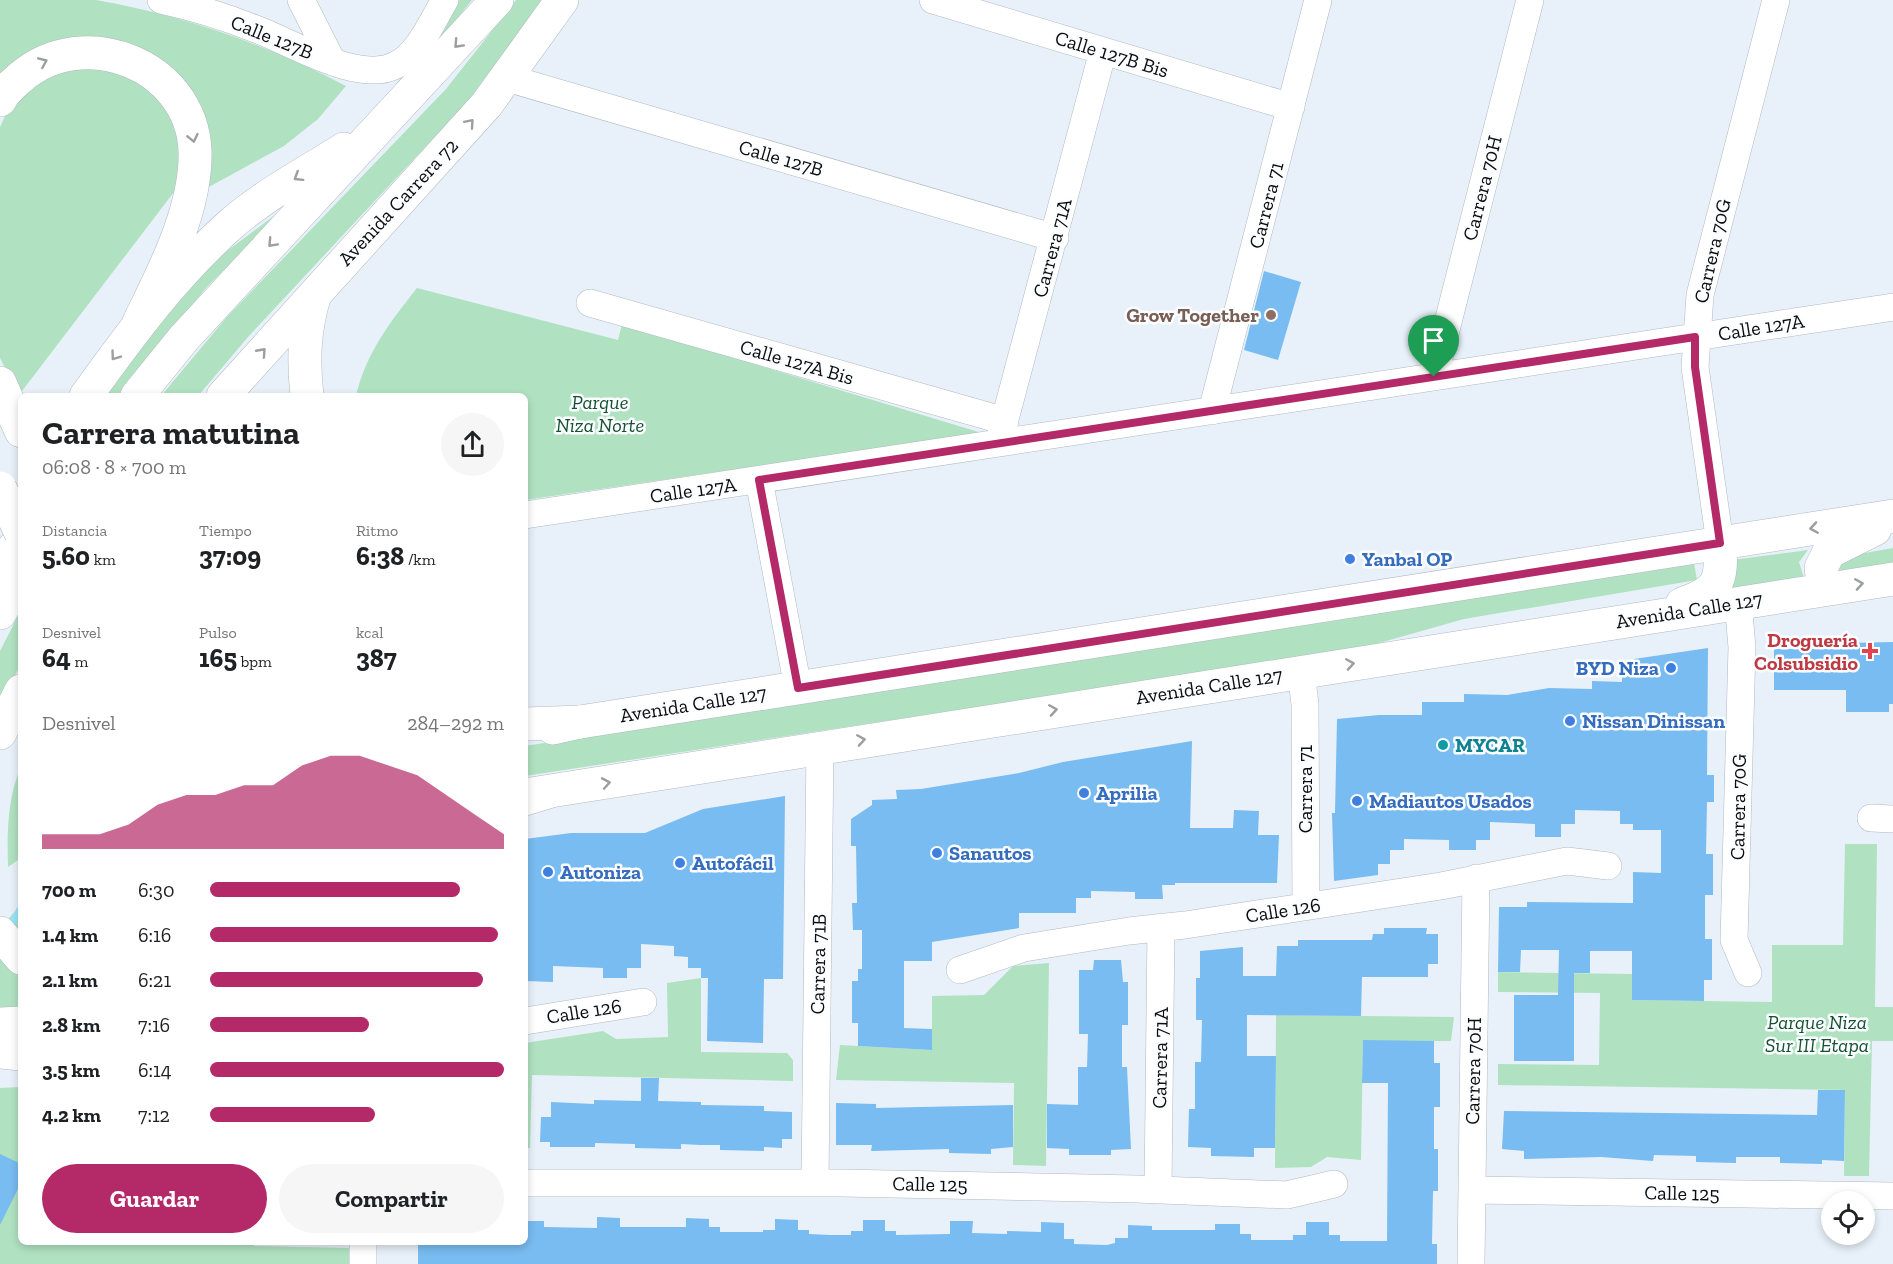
<!DOCTYPE html>
<html lang="es">
<head>
<meta charset="utf-8">
<style>
  :root { --surface:#fff; --page:#f6f6f6; --text:#202124; --muted:#757577; --accent:#b42a68 }
  body { margin:0; font-family:"Zilla Slab",serif; background:var(--page); color:var(--text); height:100vh; display:flex; flex-direction:column; font-size:22px; white-space:nowrap }
  * { box-sizing:border-box; margin:0 }
  p { font-size:20px; color:var(--muted) }
  .icon { flex:none; width:33px; height:33px; fill:none; stroke:currentColor; stroke-width:2; stroke-linecap:round; stroke-linejoin:round }
  .map { position:relative; flex:1; overflow:hidden }
  .side { position:absolute; left:18px; top:393px; width:510px; height:852px; display:flex; flex-direction:column; background:var(--surface); border-radius:9px; box-shadow:0 3px 9px #0003 }
  .side>* { flex:none }
  .controls { position:absolute; left:1821px; top:1191px; display:grid; gap:12px }
  .controls a { display:grid; place-items:center; width:54px; height:54px; border-radius:50%; background:var(--surface); box-shadow:0 3px 9px #0003; font-size:30px }
  .pin { position:absolute; display:grid; place-items:center; width:51px; height:51px; color:#fff; margin:-62px -26px; border-radius:50% 50% 50% 0; rotate:-45deg; box-shadow:0 0 6px #0007 }
  .pin .icon { rotate:45deg }
  .round { display:grid; place-items:center; flex:none; width:63px; height:63px; border-radius:32px; background:var(--page) }
  .overview { display:flex; align-items:center; justify-content:space-between; height:102px; padding:0 24px }
  h1 { font-size:33px; font-weight:700; line-height:45px }
  .figures { display:grid; grid-template-columns:repeat(3,1fr); gap:9px; height:102px; padding:6px 24px }
  .figures div { display:grid; align-content:center }
  .figures b { font-size:26px; font-weight:700 }
  .figures small { font-size:16px; font-weight:400 }
  .figures p { font-size:16px }
  .chart { height:168px; padding:12px 24px }
  .chart p { display:flex; justify-content:space-between }
  .chart svg { width:100%; height:108px; margin-top:6px; fill:var(--accent); opacity:.7 }
  .action { display:flex; gap:12px; margin-top:auto; padding:12px 24px }
  .action a { flex:1; height:69px; border-radius:36px; background:var(--accent); color:#fff; font-size:24px; font-weight:700; line-height:69px; text-align:center }
  .action a+a { background:var(--page); color:var(--text) }
  ul { padding:0 24px; list-style:none; font-size:20px }
  li { display:grid; grid-template-columns:96px 72px 1fr; align-items:center; height:45px }
  li i { height:15px; border-radius:8px; background:var(--accent) }
  .map>svg:first-child { display:block }
</style>
</head>
<body>
<div class="map">
<svg width="1893" height="1264" viewBox="0 0 1893 1264">
  <rect width="100%" height="100%" fill="#e8f1f9"/>
  <path fill="#b0e2c1" d="M0,0C31,0 66,0 96,0C183,15 268,45 346,86L318,119L284,146L207,188L139,53L0,81Z
    M454,0H472L399,90L396,84L415,61Z
    M516,0H542L468,101L248,337L198,396H161L226,318L446,89Z
    M90,64L149,85L170,116L182,153L177,188L19,395L0,358V127L6,114L37,79Z
    M287,206L206,288L117,396H101L149,333L211,263Z
    M417,288L618,340L622,324L982,433L525,500V396H356C366,353 390,322 417,288Z
    M1893,548V565L1834,574L1831,559Z
    M1808,550L1799,562L1803,575L1809,581L1717,593L1732,560Z
    M1694,563L1697,580L1464,619L1358,649L525,776V746Z
    M21,610V664L0,704V651Z
    M21,767V858L8,867C7,834 7,798 21,767Z
    M1845,844H1877L1875,1007H1893V1041H1872L1869,1176H1844L1845,1090L1498,1085V1064L1599,1065L1600,993L1498,992V972L1632,974V1000L1772,1002V945H1843Z
    M21,905V1041L0,1038V928Z
    M1049,963L1046,1166L1013,1165L1014,1083L836,1080L840,1045L932,1050V996L984,995L1013,966Z
    M701,978V1052L787,1053L793,1060V1081L532,1075L530,1148H525V1043L603,1031L616,1039L668,1037L667,983Z
    M1276,1015L1454,1017L1451,1041H1363L1361,1160L1327,1157L1311,1167L1275,1168Z
    M21,1087V1242H253L254,1246L350,1248L349,1264H0V1088Z"/>
  <g fill="none" stroke-linecap="round" stroke-linejoin="round">
    <path stroke="#97e5fb" stroke-width="7" d="M9,929L21,908"/>
  </g>
  <path fill="#78bcf1" d="M1264,271L1301,282L1278,360L1244,350Z
    M1893,642V704H1889V712H1846V690H1774V649H1846V643Z
    M1708,648L1707,775H1714V802H1707L1706,854H1713V895H1705V939H1712V980H1704V1001L1632,1000V951H1590V973H1574V1061H1514V995H1558L1559,950H1521L1520,972H1498L1499,907H1527V902L1633,903V872L1661,873V830H1633V824H1620V811L1575,810V824H1561V837H1535V824L1490,822V840H1476V850H1449V840L1404,839V850H1390V864H1378V875L1334,881L1332,813H1335L1337,719L1379,715H1422V702H1464V694L1507,695L1549,688L1592,689V681L1622,682V676H1634V659Z
    M1192,741L1190,828H1233L1234,810L1259,811L1258,835H1279L1277,883H1175V885H1162L1163,899H1135V892L1091,891V898H1076V913H1019V928L932,942V961H904V1028L932,1029V1050L858,1046V1023H852V981H858V969H862V930H853L852,903H857L856,846H851V819L872,805V800L897,799L896,790L921,789L1019,773L1063,762Z
    M785,796L783,979H764L763,1043L707,1041L708,978H701V968H688V957L674,956V946L641,944V968H627V978H603V968L553,966V982L525,981V839L571,833H645L703,809Z
    M1384,928H1427L1426,934H1438V964H1428V977H1362L1361,1016L1247,1015V1056H1276L1275,1148H1254V1157L1211,1156V1148L1188,1147L1189,1109H1195V1062H1201L1202,1020H1196V978H1200V951L1243,947V976H1276L1277,946H1298V940H1372L1373,934H1384Z
    M1094,960H1121L1123,982H1128V1025H1122V1067H1127L1131,1149L1111,1150V1155H1069V1149L1047,1148V1104L1078,1105V1067H1087L1088,1034H1079V970H1093Z
    M1363,1040L1434,1041V1063H1440V1107H1434V1149H1438V1191H1433L1432,1244H1437V1264H418V1242H525V1221H544V1227L597,1228V1217L620,1218V1227H686V1218L709,1219V1227H720V1232H763V1230H775V1219L798,1220V1230H809V1234L830,1235H851V1231H863V1220H885V1231H896V1235L950,1234V1221H973L972,1233L1007,1234V1231L1041,1232V1222L1064,1223V1239H1074V1244L1107,1245L1115,1243V1238H1128V1225L1152,1226V1230H1215V1224H1240V1234H1251V1240H1293V1235H1306V1222H1329V1235H1340V1241H1387L1388,1083H1362Z
    M641,1078H659L658,1101L701,1102V1105L764,1106V1111L792,1112V1139H782V1148L764,1147V1151L720,1150V1145H700L681,1144V1149L635,1148V1144L595,1143V1147H550V1142H540L541,1117H551V1102L594,1104V1100L641,1101Z
    M1818,1090H1845L1844,1161L1822,1160V1164L1780,1163V1157H1736V1163L1696,1162V1156L1654,1155L1653,1161L1601,1157L1524,1159V1151L1502,1149L1504,1111L1817,1115Z
    M836,1103L876,1104V1108L1013,1105V1147L991,1149V1154L949,1153V1149L871,1151L872,1145H836Z
    M0,1154L21,1164V1183L0,1225Z"/>
  <g fill="none" stroke-linecap="round" stroke-linejoin="round">
    <g stroke="#b1b9c1" stroke-width="28">
      <path id="minor" d="M161,0C193,7 223,16 253,28C290,41 358,85 396,65C419,54 432,21 445,0
        M301,0L332,61
        M933,0L1291,107
        M507,78L1055,238
        M590,303L1005,421
        M1434,377L1530,0
        M1212,411L1318,0
        M1000,438L1103,51
        M759,480L798,688
        M525,515L1893,307
        M1720,543L1695,367L1700,295L1776,0
        M1738,602L1742,647L1734,940L1748,973
        M1301,672L1305,704L1306,906
        M1871,818L1893,819
        M960,970L1024,948L1129,931L1185,925L1441,886L1567,861L1608,866
        M525,1021L643,1002
        M815,1182L820,746
        M525,1183H841L1136,1189L1287,1195L1334,1184
        M1158,1189L1161,927
        M1472,1190L1893,1196
        M363,1242V1264
        M1471,1264L1476,878"/>
    </g>
    <g stroke="#b1b9c1" stroke-width="34">
      <path id="major" d="M0,383L21,431
        M1824,589L1821,568L1829,552L1875,529
        M1682,604C1720,591 1722,581 1720,543
        M553,728L580,722L1893,516
        M525,795L1893,579"/>
    </g>
    <g stroke="#b1b9c1" stroke-width="34">
      <path id="highway" d="M0,100C5,90 13,84 21,77C83,23 191,64 195,150C197,208 164,271 139,322
        M86,396C130,335 174,275 230,225C264,195 306,173 344,149
        M137,396L184,338L497,0
        M223,396L487,104L562,0
        M307,396C303,360 304,329 315,294
        M0,565L21,539
        M0,613L21,575
        M525,724L580,722
        M0,733L21,691
        M525,799L548,792
        M0,933L21,958
        M0,1024L21,1023
        M0,1052L21,1054"/>
    </g>
    <use href="#minor" stroke="#fff" stroke-width="27"/>
    <use href="#major" stroke="#fff" stroke-width="33"/>
    <use href="#highway" stroke="#fff" stroke-width="33"/>
    <g stroke="#b1b9c1" stroke-width="34" stroke-linecap="butt">
      <path id="major-bridge" d="M0,488L21,533"/>
    </g>
    <use href="#major-bridge" stroke="#fff" stroke-width="33"/>
  </g>
  <defs><path id="oneway-chevron" d="M-2-3.5L2.5 0L-2 3.5" fill="none" stroke-width="1.6" stroke-linecap="round" stroke-linejoin="round" transform="scale(1.5)"/></defs>
  <g stroke="#9d9e9f">
    <use href="#oneway-chevron" transform="translate(458 44) rotate(133)"/>
    <use href="#oneway-chevron" transform="translate(43 62) rotate(-23)"/>
    <use href="#oneway-chevron" transform="translate(470 123) rotate(-49)"/>
    <use href="#oneway-chevron" transform="translate(193 138) rotate(78)"/>
    <use href="#oneway-chevron" transform="translate(298 177) rotate(148)"/>
    <use href="#oneway-chevron" transform="translate(272 243) rotate(133)"/>
    <use href="#oneway-chevron" transform="translate(262 352) rotate(-48)"/>
    <use href="#oneway-chevron" transform="translate(115 356) rotate(126)"/>
    <use href="#oneway-chevron" transform="translate(1814 528) rotate(171)"/>
    <use href="#oneway-chevron" transform="translate(1859 584) rotate(-9)"/>
    <use href="#oneway-chevron" transform="translate(1350 664) rotate(-9)"/>
    <use href="#oneway-chevron" transform="translate(1053 710) rotate(-9)"/>
    <use href="#oneway-chevron" transform="translate(861 740) rotate(-9)"/>
    <use href="#oneway-chevron" transform="translate(606 783) rotate(-10)"/>
  </g>
  <g fill="none" stroke-linecap="round" stroke-linejoin="round">
    <g stroke="#fff" stroke-width="12">
      <path id="route" d="M1695,337V367L1720,543L798,688L759,480Z"/>
    </g>
    <use href="#route" stroke="#b42a68" stroke-width="8"/>
  </g>
  <circle fill="#8d6e63" stroke="#fbfdff" stroke-width="2" cx="1271" cy="315" r="6"/>
  <g fill="#3f7fe0" stroke="#fbfdff" stroke-width="2">
    <circle cx="1350" cy="559" r="6"/>
    <circle cx="1671" cy="668" r="6"/>
    <circle cx="1570" cy="721" r="6"/>
    <circle cx="1084" cy="793" r="6"/>
    <circle cx="1357" cy="801" r="6"/>
    <circle cx="937" cy="853" r="6"/>
    <circle cx="680" cy="863" r="6"/>
    <circle cx="548" cy="872" r="6"/>
  </g>
  <path fill="#e0444e" stroke="#fbfdff" stroke-width="2" d="M1867 642h6v6h6v6h-6v6h-6v-6h-6v-6h6z"/>
  <circle fill="#0f9aa8" stroke="#fbfdff" stroke-width="2" cx="1443" cy="745" r="6"/>
  <g text-anchor="middle" stroke-width="5" stroke-linejoin="round" paint-order="stroke">
    <g font-size="20" fill="#0a0c0f" stroke="#fbfdff">
      <text transform="translate(272 37) rotate(22)" y="7">Calle 127B</text>
      <text transform="translate(1112 54) rotate(17)" y="7">Calle 127B Bis</text>
      <text transform="translate(781 158) rotate(16)" y="7">Calle 127B</text>
      <text transform="translate(1482 188) rotate(-76)" y="7">Carrera 70H</text>
      <text transform="translate(398 202) rotate(-47)" y="7">Avenida Carrera 72</text>
      <text transform="translate(1266 205) rotate(-76)" y="7">Carrera 71</text>
      <text transform="translate(1052 248) rotate(-75)" y="7">Carrera 71A</text>
      <text transform="translate(1712 251) rotate(-77)" y="7">Carrera 70G</text>
      <text transform="translate(1761 327) rotate(-9)" y="7">Calle 127A</text>
      <text transform="translate(797 362) rotate(16)" y="7">Calle 127A Bis</text>
      <text transform="translate(693 490) rotate(-8)" y="7">Calle 127A</text>
      <text transform="translate(1689 610) rotate(-9)" y="7">Avenida Calle 127</text>
      <text transform="translate(1209 686) rotate(-9)" y="7">Avenida Calle 127</text>
      <text transform="translate(693 704) rotate(-9)" y="7">Avenida Calle 127</text>
      <text transform="translate(1305 789) rotate(-90)" y="7">Carrera 71</text>
      <text transform="translate(1738 807) rotate(-89)" y="7">Carrera 70G</text>
      <text transform="translate(1283 910) rotate(-9)" y="7">Calle 126</text>
      <text transform="translate(818 964) rotate(-89)" y="7">Carrera 71B</text>
      <text transform="translate(584 1011) rotate(-9)" y="7">Calle 126</text>
      <text transform="translate(1160 1058) rotate(-89)" y="7">Carrera 71A</text>
      <text transform="translate(1473 1071) rotate(-89)" y="7">Carrera 70H</text>
      <text transform="translate(930 1184) rotate(1)" y="7">Calle 125</text>
      <text transform="translate(1682 1193) rotate(1)" y="7">Calle 125</text>
    </g>
    <g font-size="20" font-weight="bold" fill="#785e54" stroke="#fbfdff" text-anchor="end">
      <text x="1259" y="322">Grow Together</text>
    </g>
    <g font-size="20" font-style="italic" fill="#155031" stroke="#fbfdff">
      <text x="600" y="409">Parque<tspan x="600" dy="23">Niza Norte</tspan></text>
      <text x="1817" y="1029">Parque Niza<tspan x="1817" dy="23">Sur III Etapa</tspan></text>
    </g>
    <g font-size="20" font-weight="bold" fill="#366cbe" stroke="#fbfdff" text-anchor="start">
      <text x="1362" y="566">Yanbal OP</text>
      <text x="1659" y="675" text-anchor="end">BYD Niza</text>
      <text x="1582" y="728">Nissan Dinissan</text>
      <text x="1096" y="800">Aprilia</text>
      <text x="1369" y="808">Madiautos Usados</text>
      <text x="949" y="860">Sanautos</text>
      <text x="692" y="870">Autofácil</text>
      <text x="560" y="879">Autoniza</text>
    </g>
    <g font-size="20" font-weight="bold" fill="#be3a42" stroke="#fbfdff" text-anchor="end">
      <text x="1858" y="647">Droguería<tspan x="1858" dy="23">Colsubsidio</tspan></text>
    </g>
    <g font-size="20" font-weight="bold" fill="#0d838f" stroke="#fbfdff" text-anchor="start">
      <text x="1455" y="752">MYCAR</text>
    </g>
  </g>
</svg>
<div class="controls">
<a><svg class="icon" aria-label="locate" viewBox="0 0 24 24"><circle cx="12" cy="12" r="6"/><path d="M12 2v4M12 18v4M2 12h4M18 12h4"/></svg></a>
</div>
<div class="pin" style="left:1434px;top:377px;background:#1e9e55"><svg class="icon" aria-label="arrive" viewBox="0 0 24 24"><path d="M6 21V4h12l-3 4 3 4H6"/></svg></div>
<section class="side">
<div class="overview"><div><h1>Carrera matutina</h1><p>06:08 · 8 × 700 m</p></div><a class="round"><svg class="icon" aria-label="share" viewBox="0 0 24 24"><path d="M12 15V3M7 8l5-5 5 5M5 13v7h14v-7"/></svg></a></div>
<div class="figures">
<div><p>Distancia</p><b>5.60<small> km</small></b></div>
<div><p>Tiempo</p><b>37:09</b></div>
<div><p>Ritmo</p><b>6:38<small> /km</small></b></div>
</div>
<div class="figures">
<div><p>Desnivel</p><b>64<small> m</small></b></div>
<div><p>Pulso</p><b>165<small> bpm</small></b></div>
<div><p>kcal</p><b>387</b></div>
</div>
<div class="chart"><p><span>Desnivel</span>284–292 m</p>
<svg viewBox="0 0 160 44" preserveAspectRatio="none"><path d="M0 44V38L10 38L20 38L30 34L40 26L50 22L60 22L70 18L80 18L90 10L100 6L110 6L120 10L130 14L140 22L150 30L160 38V44z"/></svg>
</div>
<ul>
<li><b>700 m</b>6:30<i style="width:85%"></i></li>
<li><b>1.4 km</b>6:16<i style="width:98%"></i></li>
<li><b>2.1 km</b>6:21<i style="width:93%"></i></li>
<li><b>2.8 km</b>7:16<i style="width:54%"></i></li>
<li><b>3.5 km</b>6:14<i style="width:100%"></i></li>
<li><b>4.2 km</b>7:12<i style="width:56%"></i></li>
</ul>
<div class="action"><a>Guardar</a><a>Compartir</a></div>
</section>
</div>
</body>
</html>
